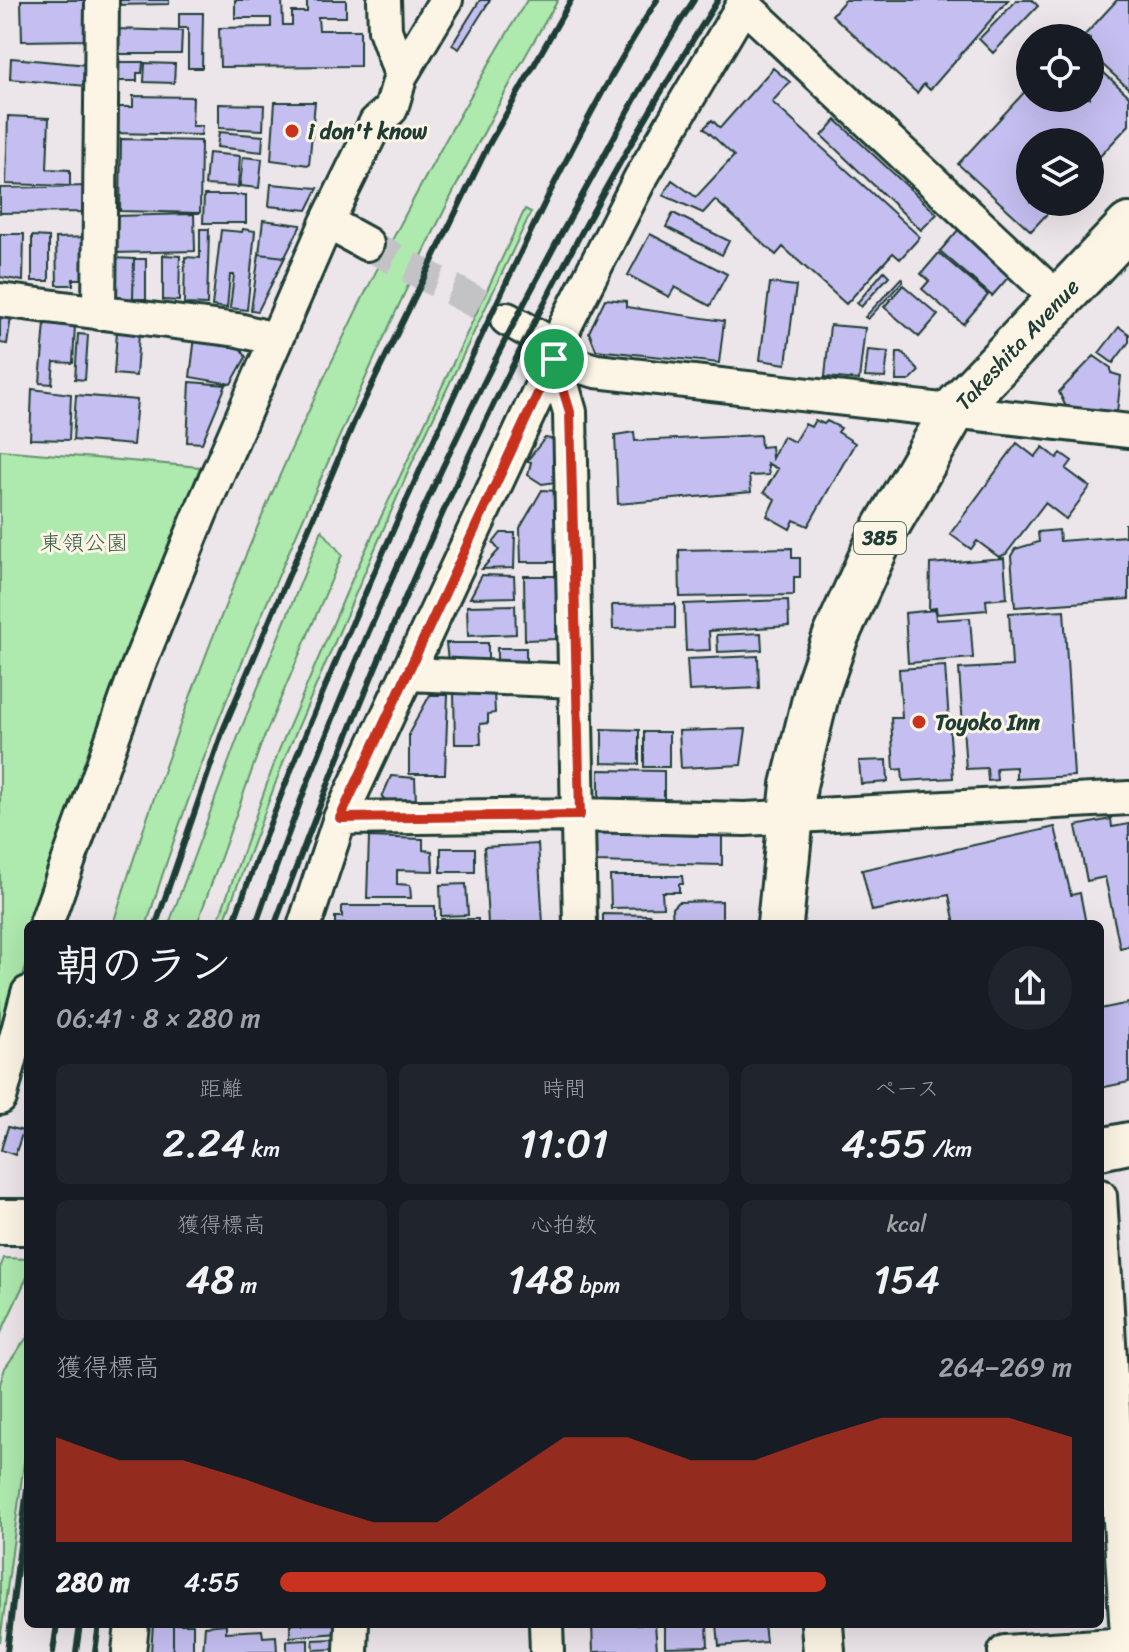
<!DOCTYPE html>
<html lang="ja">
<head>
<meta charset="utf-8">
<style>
  :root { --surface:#171b24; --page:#20242c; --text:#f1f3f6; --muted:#9ea1a6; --accent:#c8321e }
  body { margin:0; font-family:Sriracha,"Klee One",sans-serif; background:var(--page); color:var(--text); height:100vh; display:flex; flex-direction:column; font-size:30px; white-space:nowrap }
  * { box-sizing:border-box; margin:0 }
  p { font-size:26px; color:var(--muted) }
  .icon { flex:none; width:44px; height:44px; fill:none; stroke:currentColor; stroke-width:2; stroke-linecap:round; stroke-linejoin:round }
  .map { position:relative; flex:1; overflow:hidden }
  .side { position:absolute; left:24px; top:920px; width:1080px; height:708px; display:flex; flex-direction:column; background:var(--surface); border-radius:12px; box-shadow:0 8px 32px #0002 }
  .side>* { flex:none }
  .fabs { position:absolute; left:1016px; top:24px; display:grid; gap:16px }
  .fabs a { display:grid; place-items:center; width:88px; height:88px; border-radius:50%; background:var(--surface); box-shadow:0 8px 32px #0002; font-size:40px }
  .pin { position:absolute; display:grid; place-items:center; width:68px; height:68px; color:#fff; margin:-34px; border:4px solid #fff; border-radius:50%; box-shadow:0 2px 8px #0007 }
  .round { display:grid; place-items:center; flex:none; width:84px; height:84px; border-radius:42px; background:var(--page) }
  .summary { display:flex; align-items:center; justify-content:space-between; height:136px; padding:0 32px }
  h1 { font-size:44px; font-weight:600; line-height:60px }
  .metrics { display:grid; grid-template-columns:repeat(3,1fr); gap:12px; height:136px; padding:8px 32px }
  .metrics div { display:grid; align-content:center; border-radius:12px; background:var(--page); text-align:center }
  .metrics b { font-size:40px; font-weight:600 }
  .metrics small { font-size:22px; font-weight:400 }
  .metrics p { font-size:22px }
  .chart { height:224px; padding:16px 32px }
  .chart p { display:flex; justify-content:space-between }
  .chart svg { width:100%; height:144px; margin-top:8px; fill:var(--accent); opacity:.7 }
  ul { padding:0 32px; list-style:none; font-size:26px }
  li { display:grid; grid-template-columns:128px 96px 1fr; align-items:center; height:60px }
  li i { height:20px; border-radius:10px; background:var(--accent) }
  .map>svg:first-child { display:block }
</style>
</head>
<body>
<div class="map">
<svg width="1129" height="1652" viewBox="0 0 1129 1652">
  <rect width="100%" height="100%" fill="#ece5e9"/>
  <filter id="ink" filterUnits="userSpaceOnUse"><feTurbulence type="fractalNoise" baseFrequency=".0125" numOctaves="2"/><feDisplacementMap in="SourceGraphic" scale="16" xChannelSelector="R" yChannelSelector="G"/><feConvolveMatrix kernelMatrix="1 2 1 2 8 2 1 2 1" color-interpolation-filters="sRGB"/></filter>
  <g filter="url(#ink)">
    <path fill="#aee9ae" stroke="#669371" stroke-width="2" d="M527,0H558C466,153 393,315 321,478C257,624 193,771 147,924H113C213,600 351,289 527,0Z
      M525,209L531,212L415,456L286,755L223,924H217L279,750L353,577Z
      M0,450L200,467L79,788L39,924H28V960L0,1055Z
      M322,530L342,555L262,742L197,924H169L239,734Z
      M4,1258L28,1259V1275L0,1335V1268Z
      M28,1336V1432L0,1642V1384L5,1368Z"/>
    <path fill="#c5bff1" stroke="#1f3d34" stroke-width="2" d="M21,0H92L87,40L22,41Z
      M115,0H169V4L114,5Z
      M235,0H282L283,25H292V12H307V0H346V17H318L319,30H360V66L220,67L219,28L271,27V18H235Z
      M480,0H490L459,49L452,45Z
      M845,0H1008L930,90L924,84L917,93L832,15Z
      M1017,0H1032L1038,6L993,53L979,39Z
      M1117,0H1129V89L1090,53V38H1082Z
      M179,13H203L202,68H188V28H179Z
      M115,29L182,31L181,54H114Z
      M11,58L88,65L86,86L10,79Z
      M1090,60L1129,96V125L1090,167V142H1030V202H1058L1031,231L958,164L1030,86V98H1090Z
      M113,62H143L142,73H137V81H113Z
      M145,63L175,64L174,83L144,82Z
      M773,68L790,82L772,102L920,237L900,259L893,253L846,304L783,247L776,255L715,200L703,213L663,195L672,180L696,197L734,156L704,128L712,120L720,128Z
      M133,96L193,97L192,126H202L201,135L114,133V107H133Z
      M275,102H315L309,165L271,160Z
      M219,104L264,105L263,130L219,128Z
      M8,116L49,118L47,169L70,170V186L6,184Z
      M836,120L937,214L921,230L822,136Z
      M219,132L263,136L262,152L217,147Z
      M121,139L201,141L200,213L120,211Z
      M208,153L240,156L238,187L205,185Z
      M243,157L262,159L259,188L240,186Z
      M271,184L318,188L307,210L269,206Z
      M89,186V212L0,213V188Z
      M204,195H246V223H203Z
      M673,213L729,241L722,255L666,227Z
      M194,214L195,251L115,253L114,216Z
      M263,220L301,225L285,257L259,254Z
      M200,229H209L207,305L184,304L185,257L200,258Z
      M243,229L255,231L247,310L230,308L234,275H230L227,308L212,306L221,230L242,232Z
      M959,229L995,264L997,260L1012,273L992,296L940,251Z
      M0,234H24L23,281L0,277Z
      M650,234L727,274L710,306L675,287L669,297L628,275Z
      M32,236L49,237V281H32Z
      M89,237L85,279H73V285H57L56,238Z
      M939,253L988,295L963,324L922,289L929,281L921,274Z
      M259,254L285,257L258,311L251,310Z
      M163,255L180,256L179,301L163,300Z
      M112,258L134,259L133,299L116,298V293H111Z
      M134,259H146V299H133Z
      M884,271L889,276L861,307L857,303Z
      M901,278L903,281L868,319L865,317Z
      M770,283L796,286L786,364L760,360Z
      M903,285L938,315L919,337L884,307Z
      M605,299L626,301V307L724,321L719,363L596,350L589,332Z
      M0,316L11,317L7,344L0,343Z
      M45,323L75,325L73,363L54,362L52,384L40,383Z
      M830,325L865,328L859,380L825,377Z
      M1119,327L1129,334V342L1113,363L1099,353Z
      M117,331L139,333L136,376L114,374Z
      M78,334L88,335L85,380L75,379Z
      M195,337L237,343L246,357L231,384L190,377Z
      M868,350L888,352L885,378L865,377Z
      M897,352H902L919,371L909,381H896Z
      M1094,356L1111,368V373L1121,376L1117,413L1066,407L1059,392Z
      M190,382L226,385L202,443L187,442Z
      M32,389L71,394L69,440L30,439Z
      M76,395L137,400L133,445L73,440Z
      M815,420L824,424L827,421L841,428L838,432L855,443L808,526L794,520L790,529L767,516L775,499L764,492L778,469L767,463L769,475L749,476L751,492L618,504L615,435L634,432L635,441L760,435L761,447L771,446L772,458L783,436L794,442L805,424L811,427Z
      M545,438L558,440L556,482L542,484L528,475L531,462L527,461Z
      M1017,443L1035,457L1043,447L1057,458L1061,453L1072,461L1066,469L1090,487L1066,519L1045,503L1006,554L999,557L977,541L971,549L950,534Z
      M542,490L557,491L559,562H521L520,528Z
      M1125,524H1129V599L1015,607L1011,556L1015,549L1039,542L1038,532L1059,530L1060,541L1125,536Z
      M501,533H515L514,568L482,569L499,550L493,543Z
      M792,548V558H800V577H794V595L680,597L679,550Z
      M1004,558L1007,598L986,600L987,610L937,614L936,608L929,609L930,564Z
      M482,575L514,576L515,597L470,598Z
      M524,576H556V639L525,640Z
      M788,600L789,626L709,631L710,650L686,651L684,604Z
      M675,604V628L613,629L612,605Z
      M515,605L516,634L468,636L467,606Z
      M935,610L936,620L970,618L973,658L908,663L905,613Z
      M1064,610L1074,776L1016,779V767L996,768L997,780L988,781L987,768L966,769L959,669L1012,666L1009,613Z
      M761,633L762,650L718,652L717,635Z
      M446,643H488V672L449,670Z
      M497,648H526V668H497Z
      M758,656L759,688L689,691L687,659Z
      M945,666L953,778L903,781L902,769L894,770L891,718H902L899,669Z
      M454,692H494L495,713L488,714V723L480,724L481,744H455Z
      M430,695H448L445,774H409V733Z
      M602,729L639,730V764L602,763Z
      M746,729L741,765L681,768L679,731Z
      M644,732H669V767H644Z
      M887,760L888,782L861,784L859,761Z
      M599,770L664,771V805H599Z
      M391,776L415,778L416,801H387L382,797Z
      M1111,819L1112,827L1129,824V946L1120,948L1105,877L1087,881L1076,826Z
      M1055,827L1071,895L1080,893L1086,924H955L949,895L872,911L862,870Z
      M596,833L722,836V865L595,862Z
      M369,837L423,839V850L432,851L433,871L397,870V884L410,885L411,898H367Z
      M538,844L543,924H488L484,847Z
      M441,848H475V872H441Z
      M610,876H682L683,884H679V892H662L663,907L611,908Z
      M466,884L468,915L441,916L440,885Z
      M722,901V924H665H673L672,908L678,902Z
      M342,906H435V924H335V917H342Z
      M603,914L650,915V924H603Z
      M441,919H478V924H442Z
      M1129,1003V1082L1100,1088V1009Z
      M8,1127L23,1131L15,1155L1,1150Z
      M153,1624H173V1652H151Z
      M173,1624H193V1652H173Z
      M226,1624V1632L262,1630L263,1637L276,1636L277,1652H203L205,1626Z
      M290,1624H339L338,1633L290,1637Z
      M592,1624H655L657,1650L593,1652Z
      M665,1624H707L708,1646L665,1647Z
      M717,1624H764L766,1642L719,1646Z
      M335,1639L336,1649L314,1650L313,1640Z
      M308,1640V1652H287V1641Z"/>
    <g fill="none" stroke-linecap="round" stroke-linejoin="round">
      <path stroke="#c3c3c5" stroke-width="32" stroke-dasharray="32 16" stroke-linecap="butt" d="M367,244L507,319"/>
      <g stroke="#1f3d34" stroke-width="38">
        <path id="minor" d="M384,0L385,30L401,75
          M743,4L1058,299
          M327,222L367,244
          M0,300L238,330L275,339
          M99,313L102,0
          M507,319L550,343L570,412L580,924
          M554,359L596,371L1129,431
          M408,674L576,681
          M340,818L580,815L745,819L1129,798
          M46,924L136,672L201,512L327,222L376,122L391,109L401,75L446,0
          M305,924L340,818L554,359L566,324L640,179L746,0
          M0,1098L28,993
          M1100,1196L1128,1652
          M546,1624L547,1652
          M129,1652L132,1624
          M351,1652L352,1624
          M1005,1652L1129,1644"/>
      </g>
      <g stroke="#1f3d34" stroke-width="46">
        <path id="major" d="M1100,1149L1129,1143
          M822,1624L824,1652"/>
      </g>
      <g stroke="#1f3d34" stroke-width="50">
        <path id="highway" d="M780,924L794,785L818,687L835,638L881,536L954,410L1129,226
          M0,1222H28"/>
      </g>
      <use href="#minor" stroke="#fcf5e5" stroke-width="32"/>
      <use href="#major" stroke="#fcf5e5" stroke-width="40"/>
      <use href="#highway" stroke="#fcf5e5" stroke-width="44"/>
      <path stroke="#1f3d34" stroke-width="6" d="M156,924L223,730L354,422L488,146L571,0
        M233,924C294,751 369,582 445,415C510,274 574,131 657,0
        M256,924C342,676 450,435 577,205C615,136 651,66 694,0
        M275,924C393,604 534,288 718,0
        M7,1652L28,1480
        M53,1652L57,1624
        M76,1652L80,1624
        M95,1652L99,1624"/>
    </g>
  </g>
  <g fill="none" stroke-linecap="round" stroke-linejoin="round" filter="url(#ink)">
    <g stroke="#fff" stroke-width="16">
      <path id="route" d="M554,359L570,412L580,815L340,818Z"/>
    </g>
    <use href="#route" stroke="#c8321e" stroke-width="10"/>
  </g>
  <g fill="#c8321e" stroke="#fcf5e5" stroke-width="3">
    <circle cx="292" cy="131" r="8"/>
    <circle cx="919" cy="722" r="8"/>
  </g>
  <g text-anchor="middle" stroke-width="6" stroke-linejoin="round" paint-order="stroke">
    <rect fill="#fcf5e5" stroke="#617469" stroke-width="2" x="854" y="522" width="52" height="32" rx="6"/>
    <g font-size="20" font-weight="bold" fill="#1f3d34">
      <text x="880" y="545">385</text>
    </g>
    <g font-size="22" font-weight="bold" fill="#1f3d34" stroke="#fcf5e5" text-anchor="start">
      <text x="308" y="139">i don't know</text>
      <text x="935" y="730">Toyoko Inn</text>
    </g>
    <g font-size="22" fill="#1f3d34" stroke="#fcf5e5">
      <text transform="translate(1017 344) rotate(-47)" y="8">Takeshita Avenue</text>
    </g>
    <g font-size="22" fill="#3c5f4c" stroke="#fcf5e5">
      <text x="84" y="550">東領公園</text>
    </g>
  </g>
</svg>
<div class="fabs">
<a><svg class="icon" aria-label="locate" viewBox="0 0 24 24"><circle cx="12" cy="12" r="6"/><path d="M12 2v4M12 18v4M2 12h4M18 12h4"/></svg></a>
<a><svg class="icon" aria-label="layers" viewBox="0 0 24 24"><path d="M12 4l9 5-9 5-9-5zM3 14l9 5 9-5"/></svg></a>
</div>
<div class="pin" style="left:554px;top:359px;background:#1e9e55"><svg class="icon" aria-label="arrive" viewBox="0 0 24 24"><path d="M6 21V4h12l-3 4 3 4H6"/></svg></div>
<section class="side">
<div class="summary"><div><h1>朝のラン</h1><p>06:41 · 8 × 280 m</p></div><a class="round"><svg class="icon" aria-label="share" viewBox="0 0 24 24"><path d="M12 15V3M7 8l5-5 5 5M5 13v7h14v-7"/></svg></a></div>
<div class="metrics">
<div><p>距離</p><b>2.24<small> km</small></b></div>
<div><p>時間</p><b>11:01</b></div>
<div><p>ペース</p><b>4:55<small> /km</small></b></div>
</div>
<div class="metrics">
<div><p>獲得標高</p><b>48<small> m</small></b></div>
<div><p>心拍数</p><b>148<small> bpm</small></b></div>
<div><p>kcal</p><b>154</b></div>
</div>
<div class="chart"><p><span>獲得標高</span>264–269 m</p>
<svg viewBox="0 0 160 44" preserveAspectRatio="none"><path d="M0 44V12L10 19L20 19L30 25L40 32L50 38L60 38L70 25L80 12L90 12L100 19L110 19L120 12L130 6L140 6L150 6L160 12V44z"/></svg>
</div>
<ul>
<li><b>280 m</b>4:55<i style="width:69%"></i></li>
</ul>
</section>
</div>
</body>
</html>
